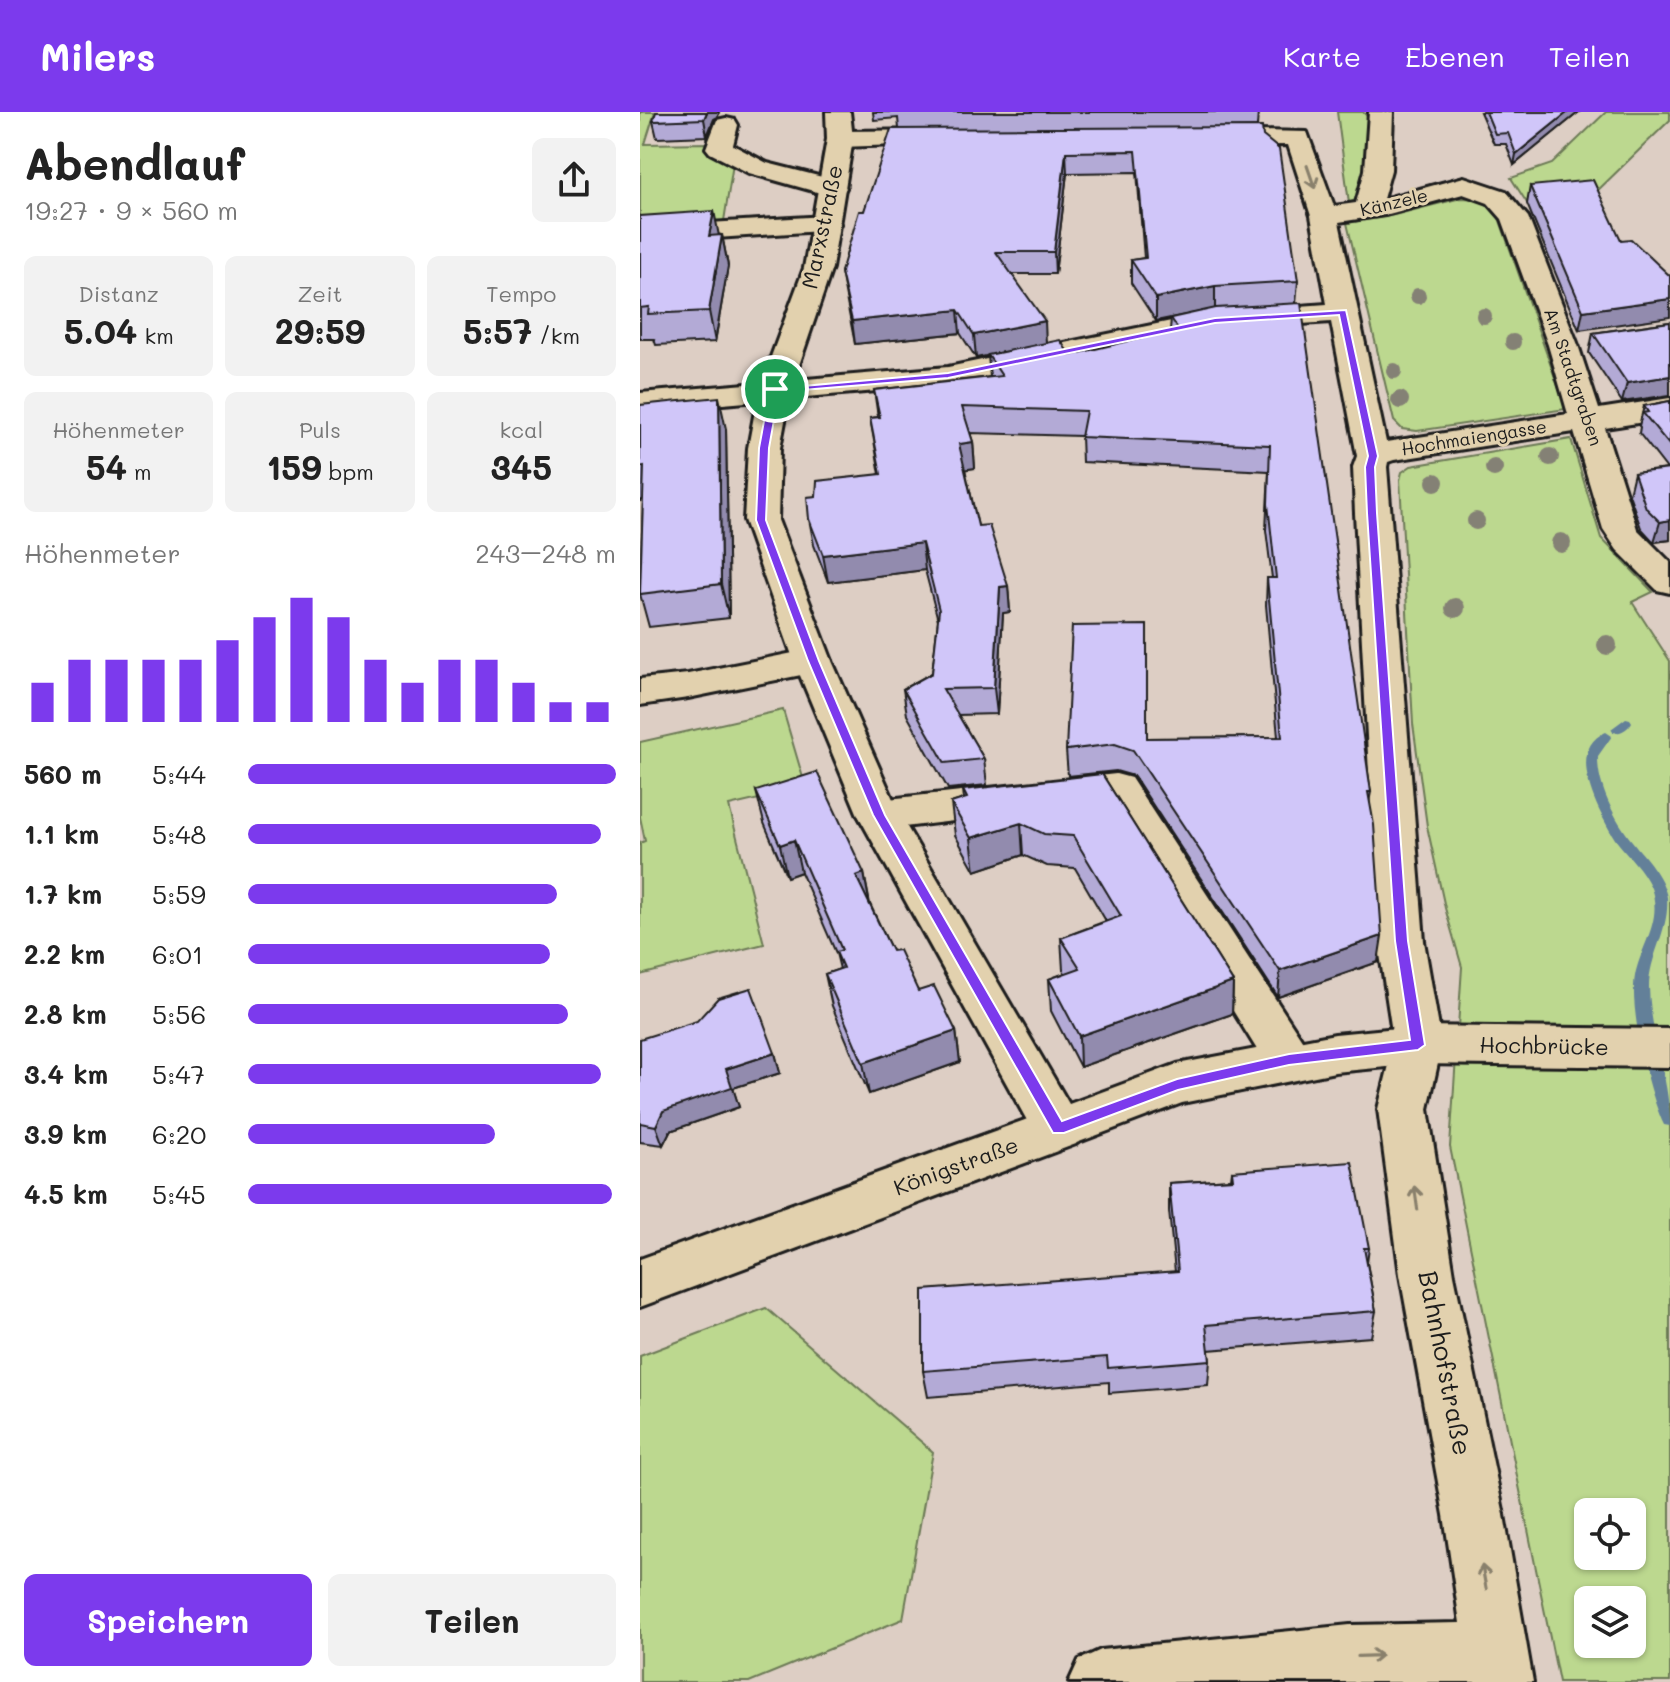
<!DOCTYPE html>
<html lang="de">
<head>
<meta charset="utf-8">
<style>
  :root { --surface:#fff; --page:#f2f2f2; --text:#222; --muted:#767676; --accent:#7c3aed }
  body { margin:0; font-family:Mali,sans-serif; background:var(--page); color:var(--text); height:100vh; display:flex; flex-direction:column; font-size:30px; white-space:nowrap }
  * { box-sizing:border-box; margin:0 }
  p { font-size:26px; color:var(--muted) }
  .icon { flex:none; width:44px; height:44px; fill:none; stroke:currentColor; stroke-width:2; stroke-linecap:round; stroke-linejoin:round }
  .map { position:relative; flex:1; overflow:hidden }
  .panel { display:flex; flex-direction:column; background:var(--surface); width:640px }
  .panel>* { flex:none }
  .buttons { position:absolute; left:934px; top:1386px; display:grid; gap:16px }
  .buttons a { display:grid; place-items:center; width:72px; height:72px; border-radius:12px; background:var(--surface); box-shadow:0 2px 6px #0004; font-size:40px }
  .pin { position:absolute; display:grid; place-items:center; width:68px; height:68px; color:#fff; margin:-34px; border:4px solid #fff; border-radius:50%; box-shadow:0 2px 8px #0007 }
  .round { display:grid; place-items:center; flex:none; width:84px; height:84px; border-radius:12px; background:var(--page) }
  .head { display:flex; align-items:center; justify-content:space-between; height:136px; padding:0 24px }
  h1 { font-size:44px; font-weight:800; line-height:60px }
  .figures { display:grid; grid-template-columns:repeat(3,1fr); gap:12px; height:136px; padding:8px 24px }
  .figures div { display:grid; align-content:center; border-radius:12px; background:var(--page); text-align:center }
  .figures b { font-size:34px; font-weight:800 }
  .figures small { font-size:22px; font-weight:400 }
  .figures p { font-size:22px }
  .chart { height:224px; padding:16px 24px }
  .chart p { display:flex; justify-content:space-between }
  .chart svg { width:100%; height:144px; margin-top:8px; stroke:var(--accent); stroke-width:6 }
  .button { display:flex; gap:16px; margin-top:auto; padding:16px 24px }
  .button a { flex:1; height:92px; border-radius:12px; background:var(--accent); color:#fff; font-size:32px; font-weight:800; line-height:92px; text-align:center }
  .button a+a { background:var(--page); color:var(--text) }
  ul { padding:0 24px; list-style:none; font-size:26px }
  li { display:grid; grid-template-columns:128px 96px 1fr; align-items:center; height:60px }
  li i { height:20px; border-radius:10px; background:var(--accent) }
  header { display:flex; align-items:center; gap:48px; box-sizing:border-box; height:112px; padding:0 40px; background:var(--accent); color:#fff }
  header strong { font-size:38px }
  nav { display:flex; gap:44px; margin-inline-start:auto; font-size:28px }
  main { display:flex; flex:1; min-height:0 }
  .map>svg:first-child { display:block }
</style>
</head>
<body>
<header>
<strong>Milers</strong>
<nav><a>Karte</a><a>Ebenen</a><a>Teilen</a></nav>
</header>
<main>
<section class="panel">
<div class="head"><div><h1>Abendlauf</h1><p>19:27 · 9 × 560 m</p></div><a class="round"><svg class="icon" aria-label="share" viewBox="0 0 24 24"><path d="M12 15V3M7 8l5-5 5 5M5 13v7h14v-7"/></svg></a></div>
<div class="figures">
<div><p>Distanz</p><b>5.04<small> km</small></b></div>
<div><p>Zeit</p><b>29:59</b></div>
<div><p>Tempo</p><b>5:57<small> /km</small></b></div>
</div>
<div class="figures">
<div><p>Höhenmeter</p><b>54<small> m</small></b></div>
<div><p>Puls</p><b>159<small> bpm</small></b></div>
<div><p>kcal</p><b>345</b></div>
</div>
<div class="chart"><p><span>Höhenmeter</span>243–248 m</p>
<svg viewBox="0 0 160 44" preserveAspectRatio="none"><path d="M5 44V32M15 44V25M25 44V25M35 44V25M45 44V25M55 44V19M65 44V12M75 44V6M85 44V12M95 44V25M105 44V32M115 44V25M125 44V25M135 44V32M145 44V38M155 44V38"/></svg>
</div>
<ul>
<li><b>560 m</b>5:44<i style="width:100%"></i></li>
<li><b>1.1 km</b>5:48<i style="width:96%"></i></li>
<li><b>1.7 km</b>5:59<i style="width:84%"></i></li>
<li><b>2.2 km</b>6:01<i style="width:82%"></i></li>
<li><b>2.8 km</b>5:56<i style="width:87%"></i></li>
<li><b>3.4 km</b>5:47<i style="width:96%"></i></li>
<li><b>3.9 km</b>6:20<i style="width:67%"></i></li>
<li><b>4.5 km</b>5:45<i style="width:99%"></i></li>
</ul>
<div class="button"><a>Speichern</a><a>Teilen</a></div>
</section>
<div class="map">
<svg width="1030" height="1570" viewBox="0 0 1030 1570">
  <rect width="100%" height="100%" fill="#ddcec4"/>
  <filter id="ink" filterUnits="userSpaceOnUse"><feTurbulence type="fractalNoise" baseFrequency=".0125" numOctaves="2"/><feDisplacementMap in="SourceGraphic" scale="16" xChannelSelector="R" yChannelSelector="G"/><feConvolveMatrix kernelMatrix="1 2 1 2 8 2 1 2 1" color-interpolation-filters="sRGB"/></filter>
  <g filter="url(#ink)">
    <path fill="#bcd88f" stroke="#6c7a56" stroke-width="2" fill-rule="evenodd" d="M0,0H15L5,32L69,31L93,52L84,109L0,113Z
      M697,0H723L728,5L727,75L722,85L709,91Z
      M966,0H1030V8L951,85L887,91L871,66L912,52Z
      M821,86L841,87L857,100L926,297L777,319L762,317L754,309L707,111L754,103Z
      M931,327L961,426L1013,480L992,490L1030,549V1570H919L810,1035L822,855L805,796L787,714L773,612L760,368L762,360L771,354ZM948,1400H992V1444H948ZM948,1488H992V1532H948Z
      M143,598L166,676L89,694L124,832L0,863V731L5,729L0,705V630Z
      M126,1196L293,1340L263,1507L109,1570H0V1244Z"/>
    <g fill="none" stroke-linecap="round" stroke-linejoin="round">
      <path fill="#638099" fill-rule="evenodd" d="M986,606L990,607L992,610C988,617 980,622 973,620L971,617Z
        M966,620L972,624L958,644C957,673 974,706 992,729C1006,747 1022,762 1027,785C1030,818 1009,843 1009,875C1010,922 1030,967 1030,1014L1024,1013C1009,982 989,897 995,864C1001,833 1023,809 1011,776C1003,757 987,743 975,727C959,701 924,637 966,620Z"/>
      <g stroke="#1c1c1c" stroke-width="6">
        <path id="minor" d="M729,0H753L751,58L743,87L824,65L866,79L888,105L938,233L959,297L1030,286V306L965,316L997,417L1030,450V481L1017,478L977,438L963,417L934,320L754,348L748,350L747,355L784,829L802,933L788,997L814,1163L864,1403L893,1570H429L439,1548L461,1538L710,1513L820,1511L804,1403L760,1163L738,997L754,933L738,829L715,401L713,355L717,344L691,210L575,218L308,273L0,299V281L308,255L575,200L687,192L671,104L648,33L567,34L558,31L554,26L558,21L567,18L667,20L694,94L716,91L725,58ZM823,82L848,91L862,107L908,233L928,302L746,330L699,110L745,103Z
          M86,6L95,8L98,13L93,33L127,51L202,70L206,76L202,82H184L109,61L70,41L66,36L77,8Z
          M307,18L316,21L320,26L316,31L200,35L191,32L187,27L191,22L200,19Z
          M186,104L196,106L200,112L196,118L0,131V115Z
          M173,537L186,540L192,549L186,558L48,586L0,593V567L48,562Z
          M476,662L491,666L666,934L673,948L666,962L649,967L632,962L465,691L239,718L224,713L218,703L224,693L239,688Z
          M418,996L436,1002L443,1017L436,1032L0,1195V1147Z"/>
      </g>
      <g stroke="#1c1c1c" stroke-width="6">
        <path id="major" d="M186,0H210L213,27L192,156L151,277L140,336L138,408L192,549L260,703L429,992L537,952L695,922L778,914L1030,917V955L778,952L695,960L542,991L418,1038L400,1032L218,703L154,549L104,408L108,336L119,277L164,156L187,27Z"/>
      </g>
      <use href="#minor" fill="#e2d1ae" fill-rule="evenodd"/>
      <use href="#major" fill="#e2d1ae" fill-rule="evenodd"/>
    </g>
    <g fill="#848174">
      <circle cx="778" cy="184" r="8"/>
      <circle cx="844" cy="204" r="8"/>
      <circle cx="873" cy="230" r="8"/>
      <circle cx="754" cy="259" r="8"/>
      <circle cx="760" cy="288" r="9"/>
      <circle cx="910" cy="345" r="9"/>
      <circle cx="854" cy="356" r="9"/>
      <circle cx="795" cy="370" r="9"/>
      <circle cx="836" cy="409" r="9"/>
      <circle cx="921" cy="431" r="10"/>
      <circle cx="815" cy="496" r="10"/>
      <circle cx="967" cy="533" r="10"/>
    </g>
    <path fill="#b3aad6" stroke="#1c1c1c" stroke-width="2" fill-rule="evenodd" d="M233,0H618L617,15L658,169L656,191L731,680L729,690L738,850L638,885L494,664L476,659L428,664L426,638L507,626L638,625L626,493L627,466H632L626,418L629,359L442,350L441,324L330,321L333,330L335,356L325,357L338,414L368,474L370,500L363,501L357,602L318,603L344,647L347,673L308,677L267,603L263,577L292,561L298,508L285,458L188,470L174,433L169,407L176,384L240,362L230,306L238,305L234,278L350,265L348,244L336,246L320,221L215,232L201,160L224,99L259,17L258,6L234,8ZM497,60L504,146L491,148V171L516,209L531,206L530,219L430,243L406,231L372,162H415L427,61Z
      M840,0H939L874,53L866,32H854Z
      M78,5L74,7L67,24L17,26L13,9Z
      M890,74L981,128L939,218L887,92Z
      M0,104L82,123L88,154L75,230L16,233L14,227H0Z
      M1030,210V283L982,290L949,241L953,221Z
      M1030,289V428L1014,430L1001,416L989,382L994,361L1027,357L999,321L1000,315L999,314L1004,294Z
      M0,293L86,317L89,506L9,515L0,482L3,388L0,389Z
      M462,662L593,870L592,902L440,955L411,899L409,867L425,861L423,858L421,826L466,809L435,756L407,754L383,743L335,759L315,723L311,691L324,687L323,678Z
      M116,679L224,761L230,792L252,839L278,879L316,919L320,950L229,982L192,894L185,862L200,857L196,841L161,760L147,765L124,711Z
      M0,927L135,941L140,961L93,976L99,995L30,1019L23,1033L0,1030Z
      M592,1059L729,1136L727,1151L736,1199L731,1225L568,1238L570,1248L568,1273L469,1281V1270L288,1285L283,1259L535,1160L529,1099V1071L591,1067Z"/>
    <path fill="#928bae" stroke="#1c1c1c" stroke-width="2" d="M67,0H79L78,5L74,7L67,24L64,7Z
      M928,0H939L874,53L876,42Z
      M426,40L427,61L415,162L414,140Z
      M74,99L80,129L69,124Z
      M82,123L88,154L75,230L69,199Z
      M575,174V197L516,209V186Z
      M1030,187V205L939,218L943,199Z
      M318,198L320,221L215,232L212,209Z
      M405,209L406,232L336,246L334,223Z
      M1030,264V283L982,290L987,271Z
      M79,285L86,317L89,506L81,472Z
      M333,330L335,356L322,358L319,332Z
      M1030,408V428L1014,430L1020,410Z
      M282,431L285,458L188,470L183,443Z
      M368,474L370,500L363,501L357,602L354,576L360,475Z
      M381,711L383,743L335,759L331,726Z
      M154,728L161,760L147,765L140,733Z
      M224,761L230,794L216,764Z
      M742,824L738,850L638,885L640,859Z
      M593,870L592,902L440,955L439,924Z
      M316,919L320,950L229,982L223,951Z
      M135,941L140,961L93,976L99,995L30,1019L23,1033L16,1014L23,999L86,957Z"/>
    <path fill="#d0c6f9" stroke="#1c1c1c" stroke-width="2" d="M16,0H67L64,7L13,9Z
      M846,0H928L876,42L868,21L855,22Z
      M622,15L623,24L639,37L658,169L575,174L516,186L491,148L506,146L496,39L426,40L414,140H356L405,209L334,223L318,198L212,209L201,160L219,99H224L251,17Z
      M953,68L981,128L991,127L1030,164V187L943,199L890,74Z
      M74,99L69,124L82,123L69,199L8,202L9,195L0,196V104Z
      M661,191L731,680H728L734,713L742,824L640,859L493,638L475,632L426,638L432,514L507,513V626L642,625L627,466H636L628,392L630,333L441,325L446,299L322,295L333,330L319,332L338,414L349,413L368,474L360,475L354,576L303,577L344,647L305,651L263,577L292,561L299,498L282,431L183,443L169,407L167,385L176,384L177,369L241,362L230,306L240,305L234,278L362,264L348,243L420,228L430,243L538,217L531,206L576,196Z
      M1030,210V264L987,271L953,221Z
      M79,285L81,472L0,482L4,354L0,355V293Z
      M1030,289V334L1003,301L1008,300L1004,294Z
      M1030,357V408L1020,410L1006,396L994,361Z
      M177,660L224,761L216,764L252,839L259,838L278,879L294,874L316,919L223,951L185,862L203,856L196,840L202,838L154,728L140,733L116,679Z
      M462,662L593,870L439,924L409,867L440,856L421,826L481,804L433,724L404,722L381,711L331,726L311,691L327,686L323,678Z
      M111,876L135,941L86,957L92,975L23,999L16,1014L0,1011V927L57,909L78,886Z
      M712,1050L729,1136H724L736,1199L566,1213L570,1248L468,1256L467,1245L283,1259V1178L538,1159L529,1071L593,1067L592,1059Z"/>
    <defs><path id="oneway-shaft" d="M-6 0H5M1.5-3L5.5 0L1.5 3" fill="none" stroke-width="1.6" stroke-linecap="round" stroke-linejoin="round" transform="scale(2)"/></defs>
    <g stroke="#89806c">
      <use href="#oneway-shaft" transform="translate(671 65) rotate(71)"/>
      <use href="#oneway-shaft" transform="translate(776 1086) rotate(-98)"/>
      <use href="#oneway-shaft" transform="translate(844 1465) rotate(-100)"/>
      <use href="#oneway-shaft" transform="translate(730 1544) rotate(-2)"/>
    </g>
  </g>
  <path fill="#7c3aed" stroke="#fff" stroke-width="2" fill-rule="evenodd" d="M706,198L738,344L735,355L737,401L768,829L785,933L778,938L649,953L538,978L424,1021H413L233,703L168,549L116,408L119,336L130,277L308,261L575,206ZM699,203L728,344L725,355L727,401L755,829L770,928L649,942L537,967L422,1009L245,703L179,549L126,408L129,336L139,280L308,266L575,211Z"/>
  <g text-anchor="middle" stroke-width="6" stroke-linejoin="round" paint-order="stroke">
    <g font-size="18" fill="#1c1c1c" stroke="#e2d1ae">
      <text transform="translate(754 91) rotate(-13)" y="6">Känzele</text>
      <text transform="translate(933 265) rotate(71)" y="6">Am Stadtgraben</text>
      <text transform="translate(834 326) rotate(-9)" y="6">Hochmaiengasse</text>
    </g>
    <g font-size="22" fill="#1c1c1c" stroke="#e2d1ae">
      <text transform="translate(182 115) rotate(-78)" y="8">Marxstraße</text>
      <text transform="translate(904 934) rotate(1)" y="8">Hochbrücke</text>
      <text transform="translate(316 1054) rotate(-20)" y="8">Königstraße</text>
    </g>
    <g font-size="26" fill="#1c1c1c" stroke="#e2d1ae">
      <text transform="translate(805 1251) rotate(79)" y="9">Bahnhofstraße</text>
    </g>
  </g>
</svg>
<div class="buttons">
<a><svg class="icon" aria-label="locate" viewBox="0 0 24 24"><circle cx="12" cy="12" r="6"/><path d="M12 2v4M12 18v4M2 12h4M18 12h4"/></svg></a>
<a><svg class="icon" aria-label="layers" viewBox="0 0 24 24"><path d="M12 4l9 5-9 5-9-5zM3 14l9 5 9-5"/></svg></a>
</div>
<div class="pin" style="left:135px;top:277px;background:#1e9e55"><svg class="icon" aria-label="arrive" viewBox="0 0 24 24"><path d="M6 21V4h12l-3 4 3 4H6"/></svg></div>
</div>
</main>
</body>
</html>
